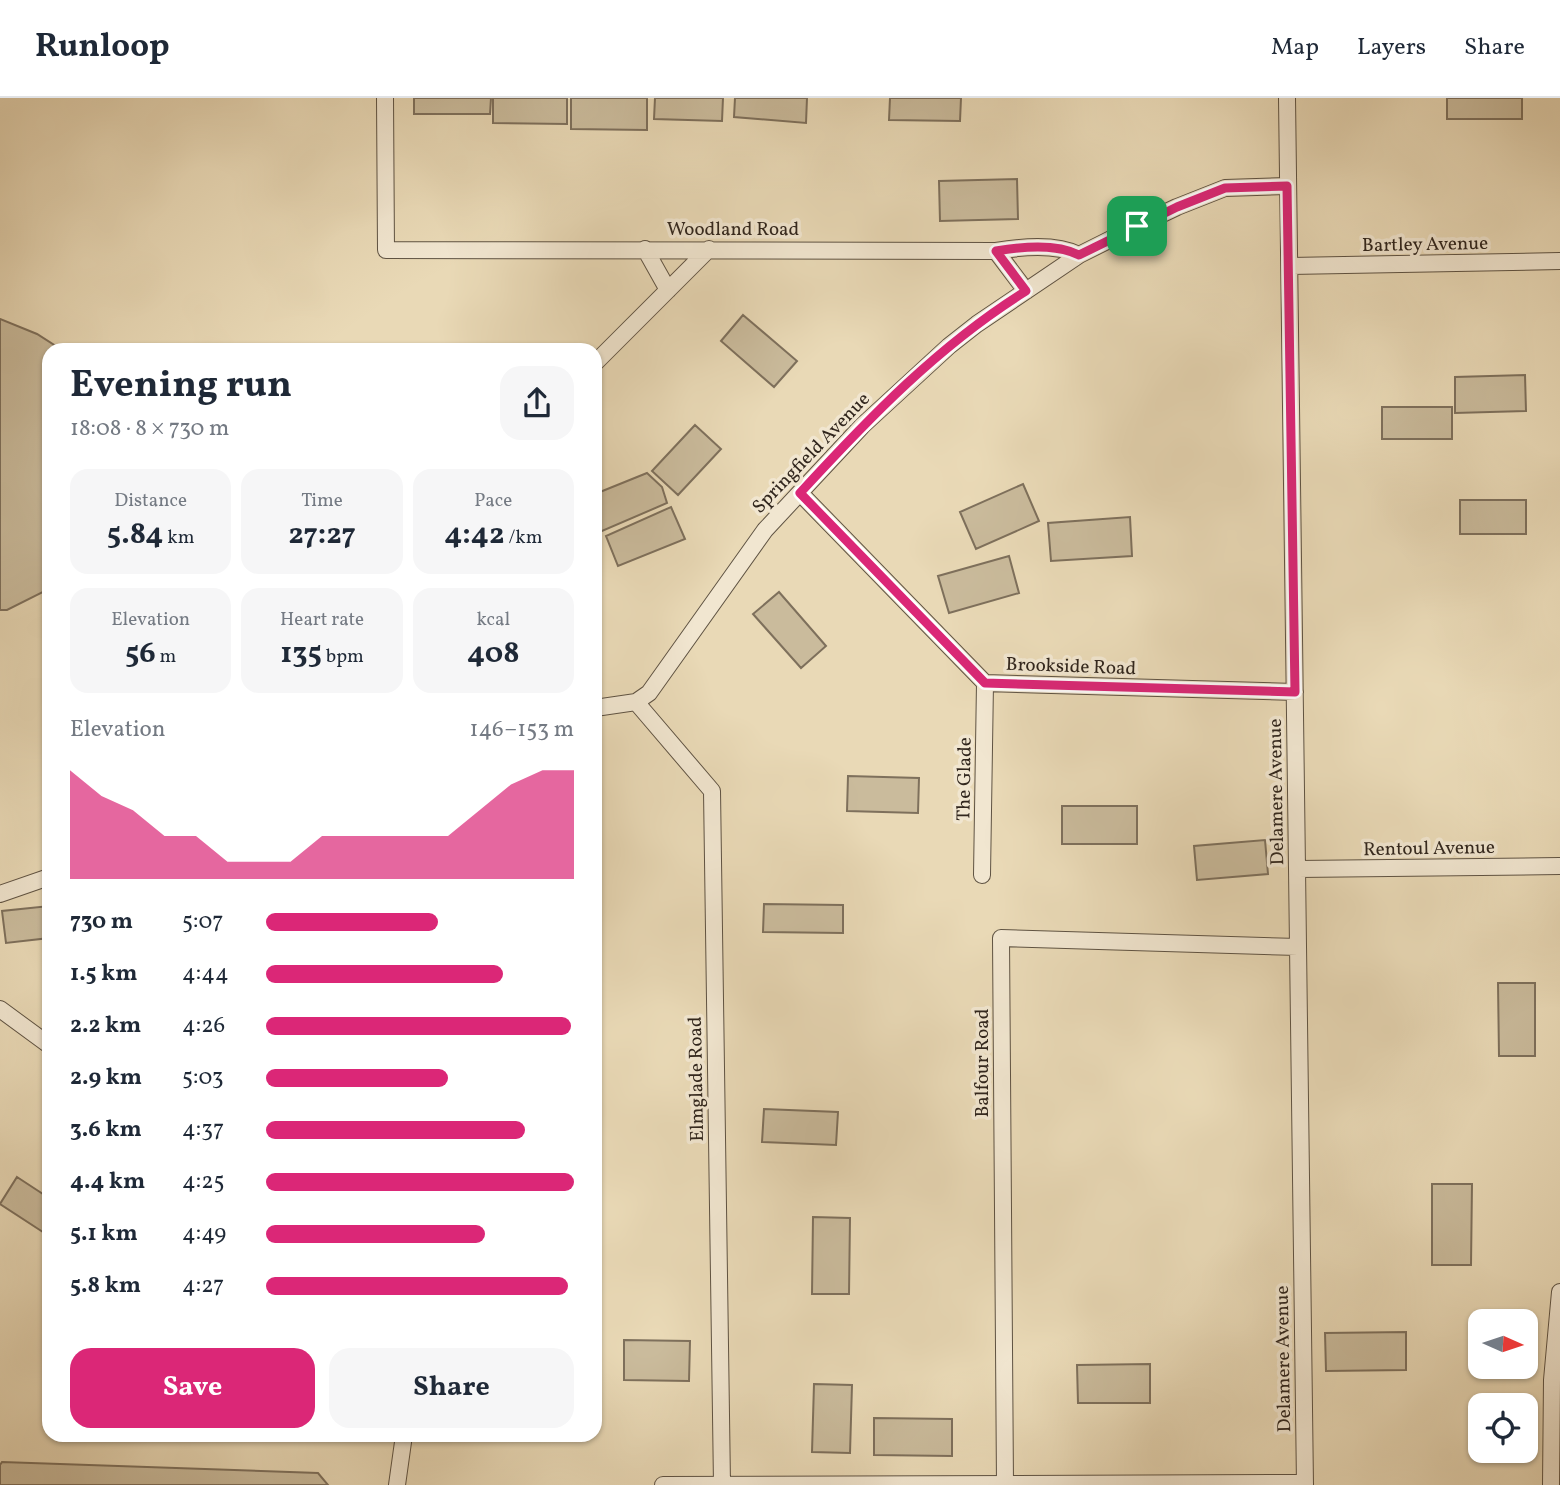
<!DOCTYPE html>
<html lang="en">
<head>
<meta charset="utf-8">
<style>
  :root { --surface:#fff; --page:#f6f6f7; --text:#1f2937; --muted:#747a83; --line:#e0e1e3; --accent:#db2777 }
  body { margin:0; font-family:Vollkorn,serif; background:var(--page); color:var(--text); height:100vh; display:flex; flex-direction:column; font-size:26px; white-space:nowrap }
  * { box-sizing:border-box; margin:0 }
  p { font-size:23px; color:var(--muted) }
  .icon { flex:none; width:38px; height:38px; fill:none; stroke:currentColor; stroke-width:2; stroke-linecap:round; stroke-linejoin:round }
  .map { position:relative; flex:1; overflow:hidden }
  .drawer { position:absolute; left:42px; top:245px; width:560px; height:1099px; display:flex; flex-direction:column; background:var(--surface); border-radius:21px; box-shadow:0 2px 5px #0004 }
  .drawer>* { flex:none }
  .needle { width:46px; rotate:93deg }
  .tools { position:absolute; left:1468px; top:1211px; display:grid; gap:14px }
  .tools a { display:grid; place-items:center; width:70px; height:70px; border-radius:14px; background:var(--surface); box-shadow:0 2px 5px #0004; font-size:35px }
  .pin { position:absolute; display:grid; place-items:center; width:60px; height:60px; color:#fff; margin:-30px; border-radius:14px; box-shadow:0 4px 10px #0006 }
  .round { display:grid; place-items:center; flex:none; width:74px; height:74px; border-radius:21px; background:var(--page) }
  .summary { display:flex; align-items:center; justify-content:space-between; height:119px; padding:0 28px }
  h1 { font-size:38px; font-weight:700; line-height:52px }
  .stats { display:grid; grid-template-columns:repeat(3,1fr); gap:10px; height:119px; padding:7px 28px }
  .stats div { display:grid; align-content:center; border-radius:18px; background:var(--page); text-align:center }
  .stats b { font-size:30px; font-weight:700 }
  .stats small { font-size:19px; font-weight:400 }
  .stats p { font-size:19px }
  .chart { height:196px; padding:14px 28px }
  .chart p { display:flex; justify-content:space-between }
  .chart svg { width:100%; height:126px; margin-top:7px; fill:var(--accent); opacity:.7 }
  .cta { display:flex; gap:14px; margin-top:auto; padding:14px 28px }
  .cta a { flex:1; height:80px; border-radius:21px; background:var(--accent); color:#fff; font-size:28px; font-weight:700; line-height:80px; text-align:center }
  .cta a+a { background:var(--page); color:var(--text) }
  ul { padding:0 28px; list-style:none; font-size:23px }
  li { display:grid; grid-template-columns:112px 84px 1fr; align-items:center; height:52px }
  li i { height:18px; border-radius:9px; background:var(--accent) }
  header { display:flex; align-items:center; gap:42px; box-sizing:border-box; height:98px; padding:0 35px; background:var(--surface); border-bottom:2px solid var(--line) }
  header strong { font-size:33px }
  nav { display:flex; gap:38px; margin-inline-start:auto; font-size:24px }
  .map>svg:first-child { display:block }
</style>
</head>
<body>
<header>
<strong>Runloop</strong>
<nav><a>Map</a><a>Layers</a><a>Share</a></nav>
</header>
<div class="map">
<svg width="1560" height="1387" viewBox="0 0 1560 1387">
  <rect width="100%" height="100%" fill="#e9d9b6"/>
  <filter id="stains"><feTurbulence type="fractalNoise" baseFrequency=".00286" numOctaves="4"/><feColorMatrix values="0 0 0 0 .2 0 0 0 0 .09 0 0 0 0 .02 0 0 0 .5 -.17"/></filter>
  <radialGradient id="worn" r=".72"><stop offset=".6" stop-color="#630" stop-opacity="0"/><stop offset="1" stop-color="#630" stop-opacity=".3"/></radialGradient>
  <path fill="#cabb9c" stroke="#7e705c" stroke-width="2" d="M414,0H491L490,16H414Z
    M493,0H567V26L493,25Z
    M571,0H647V32L571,31Z
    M655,0H723L722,23L654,21Z
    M735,0H807L806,25L734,19Z
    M890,0H961L960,23L889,22Z
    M1447,0H1522V21H1447Z
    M1017,81L1018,121L940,123L939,83Z
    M743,217L797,263L774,289L721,243Z
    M0,221L37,236L62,252H49V491L7,512H0Z
    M1525,277L1526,313L1455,315V279Z
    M1382,309H1452V341H1382Z
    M695,327L721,351L678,397L652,373Z
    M647,375L662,389L667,405L595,436V396Z
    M1023,386L1039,423L976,451L960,414Z
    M1460,402H1526V436H1460Z
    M671,409L685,441L618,468L606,438Z
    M1130,419L1132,458L1051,463L1048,425Z
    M1009,458L1019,495L949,515L938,478Z
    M779,494L826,548L801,570L753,516Z
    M848,678L919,680L918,715L847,713Z
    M1062,708H1137V746H1062Z
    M1265,742L1268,776L1197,782L1194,748Z
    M764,806L843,807V835L763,834Z
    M49,808V840L6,845L2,813Z
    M1498,885H1535V958H1499Z
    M764,1011L838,1014L836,1047L762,1044Z
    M17,1079L49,1100V1138L0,1106Z
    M1432,1086H1472L1471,1167H1432Z
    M813,1119L850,1120L849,1196H812Z
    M1406,1234V1272L1326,1273L1325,1235Z
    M624,1242L690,1243L689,1283L624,1282Z
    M1150,1266V1305H1078L1077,1267Z
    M814,1286L852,1287L850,1355L812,1354Z
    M874,1320L952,1321V1358L874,1357Z
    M2,1364L318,1375L328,1387H0V1367Z"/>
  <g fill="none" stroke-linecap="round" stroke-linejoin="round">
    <g stroke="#5f5343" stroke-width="18">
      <path id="minor" d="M385,0L386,152L996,153C1021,149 1055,145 1079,157
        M1287,0L1305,1387
        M645,151L668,192
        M996,153L1026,193
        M1290,168L1560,163
        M595,265L709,151
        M800,395L985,585L1295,594
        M636,604L712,693L722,1386
        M595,610L636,604L649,595L765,432L862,328L949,248L977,226L1079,157L1137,128L1177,109L1225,90L1287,88
        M1298,771L1560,768
        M982,777L985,585
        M0,796L49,779
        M0,911L49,947
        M1005,1386L1001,840L1298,849
        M397,1387L404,1337
        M663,1387L1305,1385
        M1551,1387L1552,1282L1560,1194"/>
    </g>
    <use href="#minor" stroke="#f1e6d0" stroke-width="16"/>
  </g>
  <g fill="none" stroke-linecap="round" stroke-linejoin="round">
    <g stroke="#fff" stroke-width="14">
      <path id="route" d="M1287,88L1295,594L985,585L800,395C869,320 939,247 1026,193L996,153C1021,149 1055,145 1079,157L1177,109L1225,90Z"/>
    </g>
    <use href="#route" stroke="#db2777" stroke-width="9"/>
  </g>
  <g text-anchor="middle" stroke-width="7" stroke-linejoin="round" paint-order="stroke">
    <g font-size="19" fill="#31261d" stroke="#f1e6d0">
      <text x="733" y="137">Woodland Road</text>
      <text transform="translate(1425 145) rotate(-1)" y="7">Bartley Avenue</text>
      <text transform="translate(810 354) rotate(-46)" y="7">Springfield Avenue</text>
      <text transform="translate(1071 567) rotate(2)" y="7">Brookside Road</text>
      <text transform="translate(963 681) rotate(-89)" y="7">The Glade</text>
      <text transform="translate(1275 694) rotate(-91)" y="7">Delamere Avenue</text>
      <text transform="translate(1429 749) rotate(-1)" y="7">Rentoul Avenue</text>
      <text transform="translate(981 965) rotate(-90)" y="7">Balfour Road</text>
      <text transform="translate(695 981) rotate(-91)" y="7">Elmglade Road</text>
      <text transform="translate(1282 1261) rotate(-91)" y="7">Delamere Avenue</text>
    </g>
  </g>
  <rect width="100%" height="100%" filter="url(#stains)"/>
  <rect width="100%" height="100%" fill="url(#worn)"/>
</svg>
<div class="tools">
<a><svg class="needle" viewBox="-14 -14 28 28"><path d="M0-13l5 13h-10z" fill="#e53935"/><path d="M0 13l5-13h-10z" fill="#747a83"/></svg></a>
<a><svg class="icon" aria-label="locate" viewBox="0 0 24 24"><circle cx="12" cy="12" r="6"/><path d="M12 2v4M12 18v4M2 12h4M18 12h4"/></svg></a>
</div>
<div class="pin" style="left:1137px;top:128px;background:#1e9e55"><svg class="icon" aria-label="arrive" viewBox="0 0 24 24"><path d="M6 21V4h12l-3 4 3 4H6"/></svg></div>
<section class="drawer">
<div class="summary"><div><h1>Evening run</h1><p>18:08 · 8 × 730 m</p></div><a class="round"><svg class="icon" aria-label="share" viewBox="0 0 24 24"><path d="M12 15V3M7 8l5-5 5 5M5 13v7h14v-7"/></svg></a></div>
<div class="stats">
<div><p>Distance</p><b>5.84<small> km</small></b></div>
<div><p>Time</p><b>27:27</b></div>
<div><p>Pace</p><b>4:42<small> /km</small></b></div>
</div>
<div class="stats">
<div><p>Elevation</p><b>56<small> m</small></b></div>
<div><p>Heart rate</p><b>135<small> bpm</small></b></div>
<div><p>kcal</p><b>408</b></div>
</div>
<div class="chart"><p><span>Elevation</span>146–153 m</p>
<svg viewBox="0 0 160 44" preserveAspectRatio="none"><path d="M0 44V6L10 15L20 20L30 29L40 29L50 38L60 38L70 38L80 29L90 29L100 29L110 29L120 29L130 20L140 11L150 6L160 6V44z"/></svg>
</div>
<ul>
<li><b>730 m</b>5:07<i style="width:56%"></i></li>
<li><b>1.5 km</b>4:44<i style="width:77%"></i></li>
<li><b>2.2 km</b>4:26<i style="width:99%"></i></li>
<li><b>2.9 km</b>5:03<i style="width:59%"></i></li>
<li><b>3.6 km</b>4:37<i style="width:84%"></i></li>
<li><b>4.4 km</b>4:25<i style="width:100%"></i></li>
<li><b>5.1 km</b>4:49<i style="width:71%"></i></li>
<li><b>5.8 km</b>4:27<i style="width:98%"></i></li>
</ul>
<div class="cta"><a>Save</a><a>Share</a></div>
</section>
</div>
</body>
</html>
